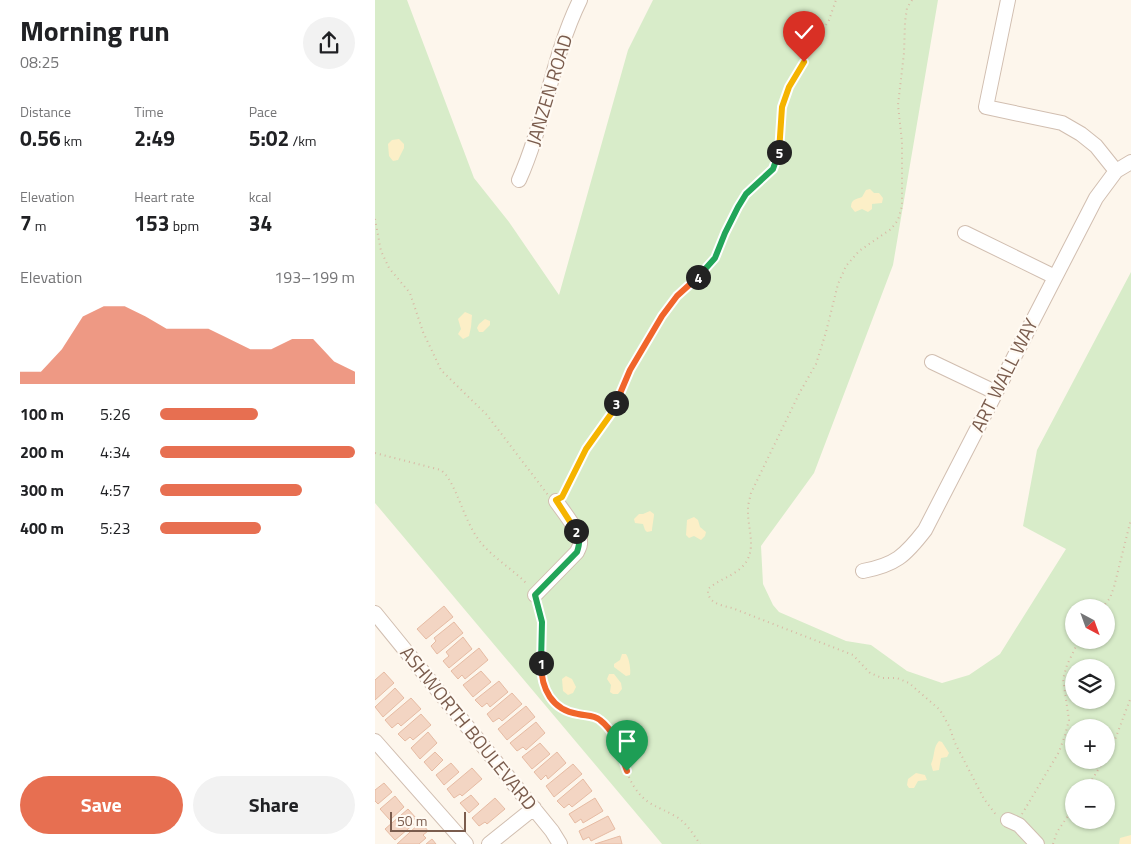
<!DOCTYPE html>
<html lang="en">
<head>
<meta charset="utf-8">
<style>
  :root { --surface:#fff; --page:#f2f2f2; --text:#202124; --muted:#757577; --accent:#e76f51 }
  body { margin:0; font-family:"Titillium Web",sans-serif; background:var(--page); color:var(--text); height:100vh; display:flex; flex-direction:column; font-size:19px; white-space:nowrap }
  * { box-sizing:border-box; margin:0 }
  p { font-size:16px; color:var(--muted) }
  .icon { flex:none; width:28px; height:28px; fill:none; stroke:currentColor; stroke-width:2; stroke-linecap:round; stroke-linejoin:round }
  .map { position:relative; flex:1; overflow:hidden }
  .panel { display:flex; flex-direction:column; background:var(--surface); width:375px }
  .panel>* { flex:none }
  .needle { width:32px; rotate:139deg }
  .controls { position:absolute; left:690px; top:599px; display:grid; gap:10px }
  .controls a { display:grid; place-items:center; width:50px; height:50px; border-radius:50%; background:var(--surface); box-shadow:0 1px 4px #0004; font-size:25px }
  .scale { position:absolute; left:15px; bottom:12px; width:76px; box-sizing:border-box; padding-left:5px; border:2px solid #7a5c4d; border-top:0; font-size:14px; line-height:18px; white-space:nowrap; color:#7a5c4d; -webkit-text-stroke:4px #fffaf3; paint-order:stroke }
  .pin { position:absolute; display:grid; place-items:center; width:42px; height:42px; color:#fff; margin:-51px -21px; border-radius:50% 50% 50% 0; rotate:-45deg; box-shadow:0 0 5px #0007 }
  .pin .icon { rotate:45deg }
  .km { position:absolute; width:25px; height:25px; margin:-12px; border-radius:50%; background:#222; color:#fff; font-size:14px; line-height:25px; text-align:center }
  .round { display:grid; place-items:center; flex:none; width:52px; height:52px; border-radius:26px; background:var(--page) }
  .head { display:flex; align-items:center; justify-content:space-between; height:85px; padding:0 20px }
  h1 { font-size:28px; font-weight:700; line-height:38px }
  .figures { display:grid; grid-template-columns:repeat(3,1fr); gap:8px; height:85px; padding:5px 20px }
  .figures div { display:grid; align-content:center }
  .figures b { font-size:21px; font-weight:700 }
  .figures small { font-size:14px; font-weight:400 }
  .figures p { font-size:14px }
  .chart { height:140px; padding:10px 20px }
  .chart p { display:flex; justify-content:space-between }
  .chart svg { width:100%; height:90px; margin-top:5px; fill:var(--accent); opacity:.7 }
  .cta { display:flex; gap:10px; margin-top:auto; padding:10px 20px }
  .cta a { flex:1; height:58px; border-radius:30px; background:var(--accent); color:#fff; font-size:20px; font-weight:700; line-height:58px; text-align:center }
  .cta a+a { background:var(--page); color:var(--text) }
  ul { padding:0 20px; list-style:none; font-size:16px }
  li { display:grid; grid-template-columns:80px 60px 1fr; align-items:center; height:38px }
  li i { height:12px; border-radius:6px; background:var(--accent) }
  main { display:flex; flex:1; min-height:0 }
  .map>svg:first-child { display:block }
</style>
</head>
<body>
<main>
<section class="panel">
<div class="head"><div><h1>Morning run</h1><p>08:25</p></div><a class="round"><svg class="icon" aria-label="share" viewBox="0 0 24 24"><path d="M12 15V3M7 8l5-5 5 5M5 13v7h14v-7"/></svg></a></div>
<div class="figures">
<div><p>Distance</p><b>0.56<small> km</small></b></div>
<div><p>Time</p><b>2:49</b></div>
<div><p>Pace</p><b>5:02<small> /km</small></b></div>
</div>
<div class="figures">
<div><p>Elevation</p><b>7<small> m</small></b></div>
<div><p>Heart rate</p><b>153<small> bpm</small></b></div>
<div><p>kcal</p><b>34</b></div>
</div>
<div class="chart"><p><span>Elevation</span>193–199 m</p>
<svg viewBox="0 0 160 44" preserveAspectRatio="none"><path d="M0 44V38L10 38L20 27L30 11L40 6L50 6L60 11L70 17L80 17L90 17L100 22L110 27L120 27L130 22L140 22L150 33L160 38V44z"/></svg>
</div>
<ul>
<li><b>100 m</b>5:26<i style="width:50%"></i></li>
<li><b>200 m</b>4:34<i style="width:100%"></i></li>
<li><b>300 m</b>4:57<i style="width:73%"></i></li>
<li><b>400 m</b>5:23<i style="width:52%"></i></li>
</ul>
<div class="cta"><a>Save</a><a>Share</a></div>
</section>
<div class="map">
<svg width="756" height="844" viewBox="0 0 756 844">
  <rect width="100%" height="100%" fill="#fdf6ec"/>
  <path fill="#d8ecc9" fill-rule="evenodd" d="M0,0H32L99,178L134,222L184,295L253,50L278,0H563L518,265L439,473L386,546L388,584L398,605L404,612L471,641L496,645L532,671L567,683L594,675L625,654L691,549L648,526L662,450L756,272V844H287L0,503ZM699,608H731V640H699ZM699,668H731V700H699ZM699,728H731V760H699ZM699,788H731V820H699Z"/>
  <path fill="#fcefc7" d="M24,139L29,144V148L23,160L18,161L14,156L13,144L17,140Z
    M491,190L495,189L499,193H504L508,198L507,203L497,204V209L493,212L487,209L480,212L476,207C476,199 482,199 487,197Z
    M90,312L97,315L96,327L94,336L88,339L83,334L86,329L83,319Z
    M110,319L115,321V325L108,332H104L102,328L104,324Z
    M275,511L279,514C279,518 277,527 277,531L272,532L270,530L268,524L260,523L259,519L264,514H268Z
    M319,517L323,520L325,527L331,532L330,536L326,540L319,536L314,538L311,535L312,520Z
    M247,654H251C254,658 256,669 255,675L251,676L239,667V664L245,660Z
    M234,674H239L246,683L247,689L243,694H238L235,692L236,685L232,679Z
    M191,676L197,679L201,687L198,693L193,695L188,691L187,679Z
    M564,741L567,742L574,753L572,757L566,758L564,770L558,771L556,764C560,756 558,747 564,741Z
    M541,773L550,775L552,780L543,781L539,788H534L532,785L533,779Z
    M756,835V844H744L745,838Z"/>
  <path fill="#f3d5c3" stroke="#e6bba3" d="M69,606L78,617L51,639L42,629Z
    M79,622L88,633L62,654L56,646L61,641L59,638Z
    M88,637L97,649L74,668L68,661L74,656L71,652Z
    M104,648L113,660L90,679L87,675L83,679L76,671Z
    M106,671L116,682L98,697L88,685Z
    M9,672L19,683L0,700V680Z
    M124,681L133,692L115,707L112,703L107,707L100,700Z
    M20,688L29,698L8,717L0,707Z
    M137,693L147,704L127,721L124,718L118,722L112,714Z
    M36,698L46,709L26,726L23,723L17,728L10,720Z
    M151,706L160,717L132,740L123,729Z
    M46,714L56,725L38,740L35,737L30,741L23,734Z
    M161,722L170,733L151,750L148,747L142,751L135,743Z
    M53,732L62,743L45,759L36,748Z
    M165,743L175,754L157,769L147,757Z
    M60,752L68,760L57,771L49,762Z
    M182,752L191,763L173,779L171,775L166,780L159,772Z
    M76,763L84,772L69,785L61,775Z
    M198,764L207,774L179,797L171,786Z
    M97,768L107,779L87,796L85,794L79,798L72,789Z
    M208,779L217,791L197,807L194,804L189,808L182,801Z
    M9,783L17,792L3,804L0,801V790Z
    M96,795L104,804L94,813L85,803Z
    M20,796L29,807L15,820L5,809Z
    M120,798L130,809L112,824L110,822L104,826L97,818Z
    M220,798L228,811L208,823L206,819L200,823L194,814Z
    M33,809L41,818L36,821L39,824L20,840L10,829Z
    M233,816L240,829L216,841L214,837L208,840L204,831Z
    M46,822L53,831L48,835L51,838L44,844H22Z
    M245,836L247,844H220Z
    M57,839L61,844H51Z"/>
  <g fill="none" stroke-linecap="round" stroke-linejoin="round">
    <g stroke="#d1beb0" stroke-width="16">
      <path id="minor" d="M633,0L611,107L687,123L706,134L721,146L741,171
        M144,180C170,122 177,57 205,0
        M590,233L680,277
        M557,362L620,392
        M488,571C520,565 530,556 550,530L721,198L741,171L756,162
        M160,595L202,552C203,549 205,547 205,544C207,534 187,510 181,501
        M0,613L177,831L185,844
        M0,741L91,844
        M633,820L644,825L662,844
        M114,844L159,808"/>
    </g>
    <path stroke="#d9b8a5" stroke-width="2" stroke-dasharray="1 4" stroke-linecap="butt" d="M537,0L532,8L530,22L529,53L523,105L527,142V206L523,220L516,229L484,251L471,266L463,284L451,332L441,364L425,392L376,493C375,498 373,504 373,509C372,529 384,551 366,568C356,577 343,580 333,589C332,603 345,605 357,608L478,655L495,673L507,678H522L534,683L565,710L574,726L580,743L609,799L622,816
      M0,219L6,251L14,268L35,293L48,332L66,370L112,415L173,495
      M0,453L66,470L72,476C84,495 89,517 101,536C114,556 137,568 153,585
      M190,492L211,449L235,414L255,370L287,316L302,296L334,266L340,259L350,233L363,207L371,194L398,169L404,152L407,107L414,87L454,20L461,0
      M164,607C171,630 162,652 166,675C167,682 171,690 174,696C188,721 207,708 224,719C248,734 245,767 260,788C272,806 283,806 300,816C311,822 318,834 325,844
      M727,608L735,598L739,587L756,519
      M731,756L738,745L756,697
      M712,788L729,760
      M647,814L684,752L690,735L694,720L688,679L692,665L704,640
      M678,844L682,832L699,807"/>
    <use href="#minor" stroke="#fff" stroke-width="14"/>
  </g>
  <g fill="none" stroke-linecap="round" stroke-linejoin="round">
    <g stroke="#fff" stroke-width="10">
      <path id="split-1" d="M166,663C166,689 177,710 203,714C211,716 219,715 225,720C242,733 245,753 252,771"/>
    </g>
    <g stroke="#fff" stroke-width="10">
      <path id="split-2" d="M166,663L167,622L160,595L202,552C205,543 205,539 201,531"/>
    </g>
    <g stroke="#fff" stroke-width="10">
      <path id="split-3" d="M201,531L181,500L187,497L211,449L236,414L241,403"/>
    </g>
    <g stroke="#fff" stroke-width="10">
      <path id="split-4" d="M241,403L255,370L287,316L302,296L323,277"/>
    </g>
    <g stroke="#fff" stroke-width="10">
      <path id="split-5" d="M323,277L340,258L350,233L363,207L371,194L398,169L404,152"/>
    </g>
    <g stroke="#fff" stroke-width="10">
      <path id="split-6" d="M404,152L407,107L414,87L429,62"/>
    </g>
    <use href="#split-1" stroke="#f0652b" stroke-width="6"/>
    <use href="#split-2" stroke="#22a559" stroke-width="6"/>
    <use href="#split-3" stroke="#f5b400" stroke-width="6"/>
    <use href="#split-4" stroke="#f0652b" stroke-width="6"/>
    <use href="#split-5" stroke="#22a559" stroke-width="6"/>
    <use href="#split-6" stroke="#f5b400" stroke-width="6"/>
  </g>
  <g text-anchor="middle" stroke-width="4.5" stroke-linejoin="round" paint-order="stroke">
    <g font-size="19" fill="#7a5c4d" stroke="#fffaf3">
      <text transform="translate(174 90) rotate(-73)" y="7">JANZEN ROAD</text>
      <text transform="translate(629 375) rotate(-63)" y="7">ART WALL WAY</text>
      <text transform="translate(94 728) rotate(51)" y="7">ASHWORTH BOULEVARD</text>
    </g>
  </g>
</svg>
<div class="controls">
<a><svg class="needle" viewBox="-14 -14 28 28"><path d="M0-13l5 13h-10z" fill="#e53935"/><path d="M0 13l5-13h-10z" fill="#757577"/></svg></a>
<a><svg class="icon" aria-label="layers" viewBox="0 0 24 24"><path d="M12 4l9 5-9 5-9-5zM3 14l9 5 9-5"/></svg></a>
<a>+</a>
<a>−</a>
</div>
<div class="scale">50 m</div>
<div class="pin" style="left:252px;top:771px;background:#1e9e55"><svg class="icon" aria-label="arrive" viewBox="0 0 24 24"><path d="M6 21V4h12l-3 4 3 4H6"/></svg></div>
<div class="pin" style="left:429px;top:62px;background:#d93025"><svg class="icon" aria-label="check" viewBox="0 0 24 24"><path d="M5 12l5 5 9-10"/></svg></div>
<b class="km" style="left:166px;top:663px">1</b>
<b class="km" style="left:201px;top:531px">2</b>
<b class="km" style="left:241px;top:403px">3</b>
<b class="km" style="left:323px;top:277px">4</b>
<b class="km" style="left:404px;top:152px">5</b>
</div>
</main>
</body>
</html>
